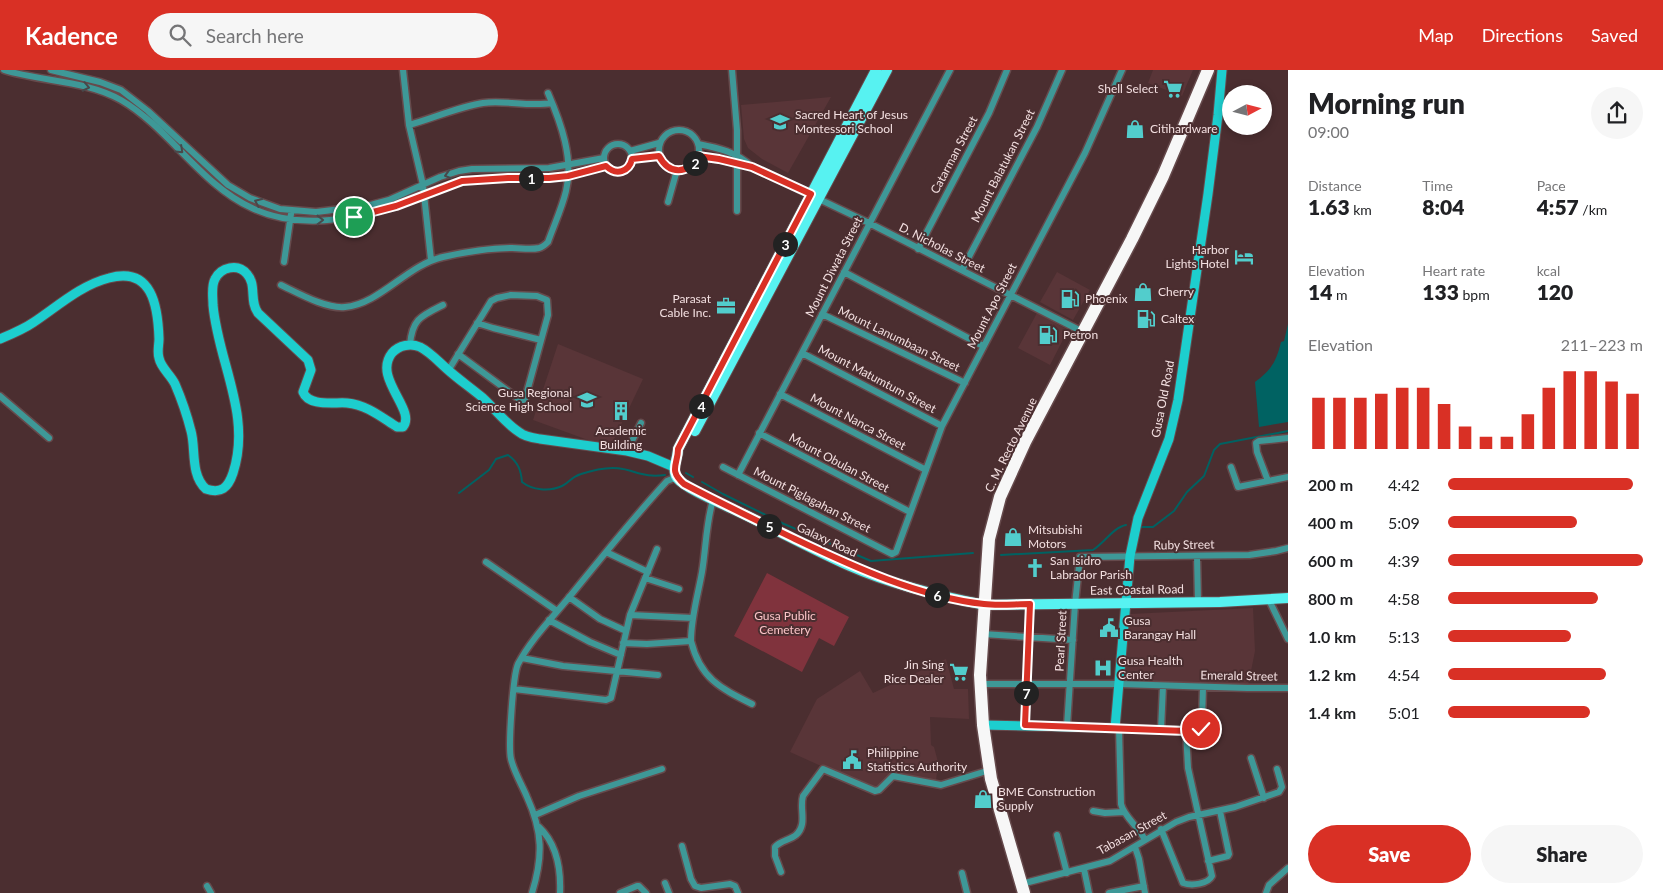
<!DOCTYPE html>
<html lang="en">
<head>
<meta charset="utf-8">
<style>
  :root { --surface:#fff; --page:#f6f6f6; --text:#202124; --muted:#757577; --accent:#d93025 }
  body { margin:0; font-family:Lato,sans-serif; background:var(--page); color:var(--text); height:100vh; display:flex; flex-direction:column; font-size:19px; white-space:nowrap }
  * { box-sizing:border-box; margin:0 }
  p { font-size:16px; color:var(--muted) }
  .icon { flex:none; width:28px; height:28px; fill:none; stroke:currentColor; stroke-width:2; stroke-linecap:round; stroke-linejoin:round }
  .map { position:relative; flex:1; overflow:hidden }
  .drawer { display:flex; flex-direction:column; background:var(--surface); width:375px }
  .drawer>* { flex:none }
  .needle { width:32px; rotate:83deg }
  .fabs { position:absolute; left:1222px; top:15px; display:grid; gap:10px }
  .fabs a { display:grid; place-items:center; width:50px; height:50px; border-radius:50%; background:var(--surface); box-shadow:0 2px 8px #0003; font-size:25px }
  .pin { position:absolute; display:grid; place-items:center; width:42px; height:42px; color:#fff; margin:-21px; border:2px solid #fff; border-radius:50%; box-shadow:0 1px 5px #0007 }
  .km { position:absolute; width:25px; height:25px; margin:-12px; border-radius:50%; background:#222; color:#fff; font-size:14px; line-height:25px; text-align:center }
  .round { display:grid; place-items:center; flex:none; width:52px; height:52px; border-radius:26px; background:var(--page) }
  .head { display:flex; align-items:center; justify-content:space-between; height:85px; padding:0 20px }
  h1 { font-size:28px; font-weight:800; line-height:38px }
  .metrics { display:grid; grid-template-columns:repeat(3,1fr); gap:8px; height:85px; padding:5px 20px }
  .metrics div { display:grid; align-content:center }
  .metrics b { font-size:21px; font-weight:800 }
  .metrics small { font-size:14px; font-weight:400 }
  .metrics p { font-size:14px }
  .chart { height:140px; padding:10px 20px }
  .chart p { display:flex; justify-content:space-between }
  .chart svg { width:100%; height:90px; margin-top:5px; stroke:var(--accent); stroke-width:6 }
  .cta { display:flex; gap:10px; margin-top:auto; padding:10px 20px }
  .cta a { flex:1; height:58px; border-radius:30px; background:var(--accent); color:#fff; font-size:20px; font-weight:800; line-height:58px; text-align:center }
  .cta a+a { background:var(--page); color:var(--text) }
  ul { padding:0 20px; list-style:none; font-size:16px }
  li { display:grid; grid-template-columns:80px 60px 1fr; align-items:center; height:38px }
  li i { height:12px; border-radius:6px; background:var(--accent) }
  header { display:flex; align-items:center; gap:30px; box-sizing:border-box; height:70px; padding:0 25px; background:var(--accent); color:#fff }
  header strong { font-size:24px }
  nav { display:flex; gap:28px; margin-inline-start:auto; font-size:18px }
  .search { width:350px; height:45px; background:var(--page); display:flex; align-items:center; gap:12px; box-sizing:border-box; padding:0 18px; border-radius:28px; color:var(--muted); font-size:19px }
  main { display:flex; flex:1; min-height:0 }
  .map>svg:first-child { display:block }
</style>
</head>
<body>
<header>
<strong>Kadence</strong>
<div class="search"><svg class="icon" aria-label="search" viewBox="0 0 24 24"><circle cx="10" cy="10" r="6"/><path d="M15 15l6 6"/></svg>Search here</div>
<nav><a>Map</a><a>Directions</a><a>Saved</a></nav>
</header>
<main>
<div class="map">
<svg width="1288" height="823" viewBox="0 0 1288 823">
  <rect width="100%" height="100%" fill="#4b2e30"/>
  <path fill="#593538" d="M1153,0H1193L1182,26L1148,13Z
    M831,27L788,103L762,89L748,78L744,69L741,35Z
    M1057,202L1090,220L1073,250L1040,232Z
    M1037,243L1068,260L1050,295L1018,278Z
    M558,274L643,309L610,378L533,350Z
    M1253,538L1255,581L1248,616L1123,610L1130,544Z
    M946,589L954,619H968L969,649L930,647L931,675L934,677L938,692L936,711L892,701L878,717L872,719L790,682L817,629L860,601L873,623Z"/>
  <path fill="#80333d" d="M767,503L849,547L834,576L819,568L802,602L734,566Z"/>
  <path fill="#006262" d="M1288,254V352L1259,357L1255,312C1272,299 1276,292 1281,272L1284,271Z"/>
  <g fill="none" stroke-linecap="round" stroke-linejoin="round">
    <path stroke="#006262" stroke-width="2" d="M686,403L693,407
      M702,412L723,424L784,454L871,491L973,483
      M459,423L489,400L496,389L508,385C518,392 521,400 522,412C532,420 549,422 562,416C569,413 571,407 581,404C593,400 610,396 623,399C630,400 636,403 642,404C649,406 658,406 665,405
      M1140,457H1153L1174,441L1187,422L1204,406L1214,380L1220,374L1288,361
      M1001,485L1093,480C1104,473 1114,457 1126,455"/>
    <g stroke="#664a4c" stroke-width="9">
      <path id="street" d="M4,0C42,12 86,10 121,30C169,58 201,115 252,138C296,159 352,151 396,135C418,128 441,115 464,111C493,106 522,110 551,108C570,106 588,100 606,96
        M51,0L100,12L121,20L148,41L228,115L250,128L280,139L316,142L367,136L389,130L440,107L459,101L472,99L549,98L604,88
        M403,0L409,55L423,115L431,190
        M732,0L737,60V141
        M409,55C434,48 458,37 483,33C506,30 529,37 552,33
        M659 80a20 20 0 1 1 40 0a20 20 0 1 1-40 0Z
        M698,74C719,78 737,82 752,97
        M604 88a14 14 0 1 1 28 0a14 14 0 1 1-28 0Z
        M630,81L659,73
        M698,87L719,89L752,97L869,153L1083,262
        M632,89L659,86
        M668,132L677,100
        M918,179L989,43L1007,0
        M284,192L291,144
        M962,200L1037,57L1062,0
        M844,202L983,276
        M281,215C298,223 326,239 345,237C380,234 407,195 443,187C465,182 489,178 512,178C521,178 530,180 539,178C543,177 545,175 548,172C554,155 562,138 566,121C574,89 561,53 548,23
        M822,244L965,313
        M477,253L493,258L541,270
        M410,275C412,249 421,246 443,235
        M802,283L942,356
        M448,301L491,231L497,228L511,225L537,226L547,230L548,245L525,329L523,330L519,329L458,284
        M780,324L926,400
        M0,326L49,368
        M759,363L910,442
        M627,381L641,353
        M723,397L892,484L896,482L942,356L1085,83L1122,0
        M1231,397L1238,417L1288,407
        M738,405L950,0
        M1268,411L1257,382L1256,373L1259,371L1288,368
        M606,482L648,502
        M1197,486L1198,532
        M486,492L557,541
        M645,508L679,519
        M569,527L600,549L626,561
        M1268,528L1288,569
        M630,545L693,548
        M549,550L590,572L621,585
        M983,564L1073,570
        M691,571C700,608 720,618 752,634
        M623,573L647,574L691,571C691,547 698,525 702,502C706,478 706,453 713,430
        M522,588L563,596L658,605
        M980,614H1120L1247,618H1288
        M514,619L606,630L611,628L630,545L657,479
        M1025,655L1030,534
        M1067,656L1075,534L1080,487L1249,485L1276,481L1288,478
        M1115,658L1200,661L1202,652L1203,617
        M1119,658L1121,734C1124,747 1139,757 1145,770
        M1161,660L1163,616
        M1251,688L1264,728
        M1093,741L1105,743L1124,742
        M535,745L579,726L662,699
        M539,757C557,774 561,799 560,823
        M1161,759L1183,813C1192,816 1208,814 1212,806L1188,698L1186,661
        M1057,765L1067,803
        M682,776L691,809L695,816L701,818L730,814L735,816L738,823
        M1135,777L1139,789L1145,823
        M1208,791L1228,786L1229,784L1220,741
        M1084,799L1089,823
        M781,802L775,786V777C780,771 790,770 796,765C808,754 799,739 803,726L823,699L875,721L879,720L893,706L941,715L990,700
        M962,803L967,823
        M665,813L669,823
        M1021,814L1110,791L1176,752L1189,747L1235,737L1279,722L1282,717L1277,699
        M207,816L211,823
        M532,823C543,787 543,762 527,727C522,715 514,702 511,689C508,676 513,605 518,594C531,569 553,547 571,525C602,487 633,448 667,411L677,407
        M620,823L637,816H639L646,823
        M1109,823L1144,816
        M1266,823L1269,815L1288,798"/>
    </g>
    <g stroke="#664a4c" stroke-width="11">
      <path id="secondary" d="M0,269C12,264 24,259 34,252C58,236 81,215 109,208C152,196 158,236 159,269C159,275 157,282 159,288C161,298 170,304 175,314C181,328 187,345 191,361C196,378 190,405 206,419C221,424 228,418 233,403C252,345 218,292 213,235C213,227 211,216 215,209C221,197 238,193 247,204C257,215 249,231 258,243L308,290L311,300L303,322C309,337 334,332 347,333C367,335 381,347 397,357H403C417,340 372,308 392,283C399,275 411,273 420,277C430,282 439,292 447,299C458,309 471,318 483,328C495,339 505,353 519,362C525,367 533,368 540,369L627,381L648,386L674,397
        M983,655L1115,658L1130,486L1138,448L1169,369L1178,330L1208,124L1218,45L1222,0"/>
    </g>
    <g stroke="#664a4c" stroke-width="12">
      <path id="primary" d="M876,0L678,379C678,388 671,399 677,408C686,419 723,434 737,441C775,459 812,479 850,496C893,515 939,526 985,535L1220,532L1288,528
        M695,361L887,0"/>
    </g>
    <g stroke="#664a4c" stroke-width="15">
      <path id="highway" d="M1024,823L991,709L983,655L980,605L989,469L1000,427L1025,372L1132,169L1163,106L1208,0"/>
    </g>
    <use href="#street" stroke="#3e9897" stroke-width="6"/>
    <use href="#secondary" stroke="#1dcece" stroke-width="9"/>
    <use href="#primary" stroke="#57f2f1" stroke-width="10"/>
    <use href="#highway" stroke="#f7f7f7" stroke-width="12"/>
  </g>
  <defs><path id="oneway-chevron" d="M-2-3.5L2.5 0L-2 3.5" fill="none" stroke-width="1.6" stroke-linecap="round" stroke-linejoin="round" transform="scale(1.25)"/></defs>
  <g stroke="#48484a">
    <use href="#oneway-chevron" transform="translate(86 17) rotate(12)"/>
    <use href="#oneway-chevron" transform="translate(180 80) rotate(43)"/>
    <use href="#oneway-chevron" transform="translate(448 105) rotate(163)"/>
    <use href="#oneway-chevron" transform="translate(258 132) rotate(-156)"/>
    <use href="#oneway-chevron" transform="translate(320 150)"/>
  </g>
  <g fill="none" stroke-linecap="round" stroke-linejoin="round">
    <g stroke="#fff" stroke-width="10">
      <path id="route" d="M354,147L396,136L462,111L508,108H549L568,106L606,96C616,106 629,102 632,89L659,86C669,105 688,105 698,86L719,89L752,97L811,124L678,379C678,395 668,400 684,414C720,433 758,451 795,469C854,497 919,527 984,534C999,536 1015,534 1030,534L1025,655L1186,661H1197L1201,659"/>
    </g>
    <use href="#route" stroke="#d93025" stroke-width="6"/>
  </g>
  <defs>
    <g id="supermarket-bare" transform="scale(1.5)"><path d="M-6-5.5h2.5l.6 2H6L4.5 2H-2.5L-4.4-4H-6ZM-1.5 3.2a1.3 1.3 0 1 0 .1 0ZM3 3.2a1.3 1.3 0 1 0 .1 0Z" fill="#52cdcc" stroke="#4b2e30" stroke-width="2.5" paint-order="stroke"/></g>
    <g id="school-bare" transform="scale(1.5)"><path d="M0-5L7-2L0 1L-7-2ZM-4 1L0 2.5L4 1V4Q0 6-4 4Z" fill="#52cdcc" stroke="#4b2e30" stroke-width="2.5" paint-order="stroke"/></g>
    <g id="shop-bare" transform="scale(1.5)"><path d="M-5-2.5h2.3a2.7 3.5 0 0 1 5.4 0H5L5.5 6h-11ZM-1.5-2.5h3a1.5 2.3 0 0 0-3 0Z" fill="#52cdcc" stroke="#4b2e30" stroke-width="2.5" paint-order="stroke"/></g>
    <g id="hotel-bare" transform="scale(1.5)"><path d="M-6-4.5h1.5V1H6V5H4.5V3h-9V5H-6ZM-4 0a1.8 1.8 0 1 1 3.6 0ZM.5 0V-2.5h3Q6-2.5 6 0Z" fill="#52cdcc" stroke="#4b2e30" stroke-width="2.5" paint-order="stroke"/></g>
    <g id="fuel-bare" transform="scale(1.5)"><path d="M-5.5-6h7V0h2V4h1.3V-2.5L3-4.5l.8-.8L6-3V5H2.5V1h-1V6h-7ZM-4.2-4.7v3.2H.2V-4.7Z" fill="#52cdcc" stroke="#4b2e30" stroke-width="2.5" paint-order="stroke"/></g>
    <g id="office-bare" transform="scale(1.5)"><path d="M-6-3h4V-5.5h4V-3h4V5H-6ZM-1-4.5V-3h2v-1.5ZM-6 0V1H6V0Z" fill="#52cdcc" stroke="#4b2e30" stroke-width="2.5" paint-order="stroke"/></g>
    <g id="building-bare" transform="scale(1.5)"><path d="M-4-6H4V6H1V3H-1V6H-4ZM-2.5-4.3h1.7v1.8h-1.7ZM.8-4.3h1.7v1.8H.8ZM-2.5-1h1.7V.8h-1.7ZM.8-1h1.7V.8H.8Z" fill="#52cdcc" stroke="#4b2e30" stroke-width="2.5" paint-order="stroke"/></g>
    <g id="church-bare" transform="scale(1.5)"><path d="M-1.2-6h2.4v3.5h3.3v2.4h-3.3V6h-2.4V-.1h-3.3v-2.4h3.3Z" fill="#52cdcc" stroke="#4b2e30" stroke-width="2.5" paint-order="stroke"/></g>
    <g id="civic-bare" transform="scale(1.5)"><path d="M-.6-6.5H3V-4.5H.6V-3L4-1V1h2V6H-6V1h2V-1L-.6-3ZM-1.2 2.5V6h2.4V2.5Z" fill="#52cdcc" stroke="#4b2e30" stroke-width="2.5" paint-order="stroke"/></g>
    <g id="hospital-bare" transform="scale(1.5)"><path d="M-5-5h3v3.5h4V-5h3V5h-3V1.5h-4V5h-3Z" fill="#52cdcc" stroke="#4b2e30" stroke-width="2.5" paint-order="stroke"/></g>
  </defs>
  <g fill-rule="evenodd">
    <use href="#supermarket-bare" x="1173" y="19"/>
    <use href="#school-bare" x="780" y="52"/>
    <use href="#shop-bare" x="1135" y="59"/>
    <use href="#hotel-bare" x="1244" y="187"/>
    <use href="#shop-bare" x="1143" y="222"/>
    <use href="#fuel-bare" x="1070" y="229"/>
    <use href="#office-bare" x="726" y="236"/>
    <use href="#fuel-bare" x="1146" y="249"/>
    <use href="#fuel-bare" x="1048" y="265"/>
    <use href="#school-bare" x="587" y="330"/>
    <use href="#building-bare" x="621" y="341"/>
    <use href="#shop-bare" x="1013" y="467"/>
    <use href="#church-bare" x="1035" y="498"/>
    <use href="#civic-bare" x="1109" y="558"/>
    <use href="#hospital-bare" x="1103" y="598"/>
    <use href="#supermarket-bare" x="959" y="602"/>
    <use href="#civic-bare" x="852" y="690"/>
    <use href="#shop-bare" x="983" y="729"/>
  </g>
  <g text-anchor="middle" stroke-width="4" stroke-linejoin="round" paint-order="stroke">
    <g font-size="12" fill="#f3dfe0" stroke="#4b2e30" text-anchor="start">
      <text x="1158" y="23" text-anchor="end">Shell Select</text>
      <text x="795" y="49">Sacred Heart of Jesus<tspan x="795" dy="14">Montessori School</tspan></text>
      <text x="1150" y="63">Citihardware</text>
      <text x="1229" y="184" text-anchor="end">Harbor<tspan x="1229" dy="14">Lights Hotel</tspan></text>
      <text x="1158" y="226">Cherry</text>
      <text x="711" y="233" text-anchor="end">Parasat<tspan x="711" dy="14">Cable Inc.</tspan></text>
      <text x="1085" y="233">Phoenix</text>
      <text x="1161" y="253">Caltex</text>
      <text x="1063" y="269">Petron</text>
      <text x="572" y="327" text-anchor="end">Gusa Regional<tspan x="572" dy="14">Science High School</tspan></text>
      <text x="621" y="365" text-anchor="middle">Academic<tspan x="621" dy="14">Building</tspan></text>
      <text x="1028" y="464">Mitsubishi<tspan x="1028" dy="14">Motors</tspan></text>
      <text x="1050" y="495">San Isidro<tspan x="1050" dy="14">Labrador Parish</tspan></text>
      <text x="1124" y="555">Gusa<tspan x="1124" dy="14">Barangay Hall</tspan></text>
      <text x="1118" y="595">Gusa Health<tspan x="1118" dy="14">Center</tspan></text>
      <text x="944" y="599" text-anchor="end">Jin Sing<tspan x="944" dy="14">Rice Dealer</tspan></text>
      <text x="867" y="687">Philippine<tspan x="867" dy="14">Statistics Authority</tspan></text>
      <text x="998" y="726">BME Construction<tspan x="998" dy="14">Supply</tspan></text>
    </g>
    <g font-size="12" fill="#f3dfe0" stroke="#4b2e30">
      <text transform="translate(954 85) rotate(-62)" y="4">Catarman Street</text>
      <text transform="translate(1003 96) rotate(-63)" y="4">Mount Balatukan Street</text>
      <text transform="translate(942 178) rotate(27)" y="4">D. Nicholas Street</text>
      <text transform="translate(834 197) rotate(-63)" y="4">Mount Diwata Street</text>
      <text transform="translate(992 236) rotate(-63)" y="4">Mount Apo Street</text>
      <text transform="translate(899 269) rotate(26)" y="4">Mount Lanumbaan Street</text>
      <text transform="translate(877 309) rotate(28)" y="4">Mount Matumtum Street</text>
      <text transform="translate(1163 329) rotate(-79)" y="4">Gusa Old Road</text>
      <text transform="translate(858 352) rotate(28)" y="4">Mount Nanca Street</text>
      <text transform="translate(1011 375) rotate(-64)" y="4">C. M. Recto Avenue</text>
      <text transform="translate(839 393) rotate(28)" y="4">Mount Obulan Street</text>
      <text transform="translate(812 430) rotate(27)" y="4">Mount Piglagahan Street</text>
      <text transform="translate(827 470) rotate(25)" y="4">Galaxy Road</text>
      <text transform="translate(1184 475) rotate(-1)" y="4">Ruby Street</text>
      <text transform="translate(1137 520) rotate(-1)" y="4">East Coastal Road</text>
      <text transform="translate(1061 571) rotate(-87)" y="4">Pearl Street</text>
      <text transform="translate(1239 606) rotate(1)" y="4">Emerald Street</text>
      <text transform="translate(1132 763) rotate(-29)" y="4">Tabasan Street</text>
    </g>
    <g font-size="12" fill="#fbc4c7" stroke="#4b2e30">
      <text x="785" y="550">Gusa Public<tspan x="785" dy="14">Cemetery</tspan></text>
    </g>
  </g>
</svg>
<div class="fabs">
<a><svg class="needle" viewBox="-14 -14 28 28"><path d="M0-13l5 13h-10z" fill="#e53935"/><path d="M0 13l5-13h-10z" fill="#757577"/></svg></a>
</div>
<div class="pin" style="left:354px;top:147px;background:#1e9e55"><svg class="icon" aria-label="arrive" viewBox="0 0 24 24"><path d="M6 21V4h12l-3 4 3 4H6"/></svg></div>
<div class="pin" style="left:1201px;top:659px;background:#d93025"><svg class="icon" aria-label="check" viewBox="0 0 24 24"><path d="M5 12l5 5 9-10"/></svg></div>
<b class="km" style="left:531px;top:108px">1</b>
<b class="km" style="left:695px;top:93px">2</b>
<b class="km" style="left:785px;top:174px">3</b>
<b class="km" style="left:701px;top:336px">4</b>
<b class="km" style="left:769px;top:456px">5</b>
<b class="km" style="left:937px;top:525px">6</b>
<b class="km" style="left:1026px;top:623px">7</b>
</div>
<section class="drawer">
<div class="head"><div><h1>Morning run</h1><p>09:00</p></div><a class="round"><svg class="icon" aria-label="share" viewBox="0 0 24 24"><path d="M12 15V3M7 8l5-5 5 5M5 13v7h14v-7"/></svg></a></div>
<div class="metrics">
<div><p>Distance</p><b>1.63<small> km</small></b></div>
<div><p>Time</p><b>8:04</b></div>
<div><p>Pace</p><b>4:57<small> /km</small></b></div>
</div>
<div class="metrics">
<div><p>Elevation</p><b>14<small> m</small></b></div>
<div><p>Heart rate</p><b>133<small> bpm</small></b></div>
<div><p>kcal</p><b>120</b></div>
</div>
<div class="chart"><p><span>Elevation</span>211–223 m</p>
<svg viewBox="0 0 160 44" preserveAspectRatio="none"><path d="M5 44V19M15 44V19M25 44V19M35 44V17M45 44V14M55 44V14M65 44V22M75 44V33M85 44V38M95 44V38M105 44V27M115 44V14M125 44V6M135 44V6M145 44V11M155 44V17"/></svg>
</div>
<ul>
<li><b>200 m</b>4:42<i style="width:95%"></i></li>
<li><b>400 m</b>5:09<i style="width:66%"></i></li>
<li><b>600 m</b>4:39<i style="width:100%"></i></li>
<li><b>800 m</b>4:58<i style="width:77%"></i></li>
<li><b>1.0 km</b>5:13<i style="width:63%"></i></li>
<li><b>1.2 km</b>4:54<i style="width:81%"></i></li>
<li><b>1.4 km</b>5:01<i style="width:73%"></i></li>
</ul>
<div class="cta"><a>Save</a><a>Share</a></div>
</section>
</main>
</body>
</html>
